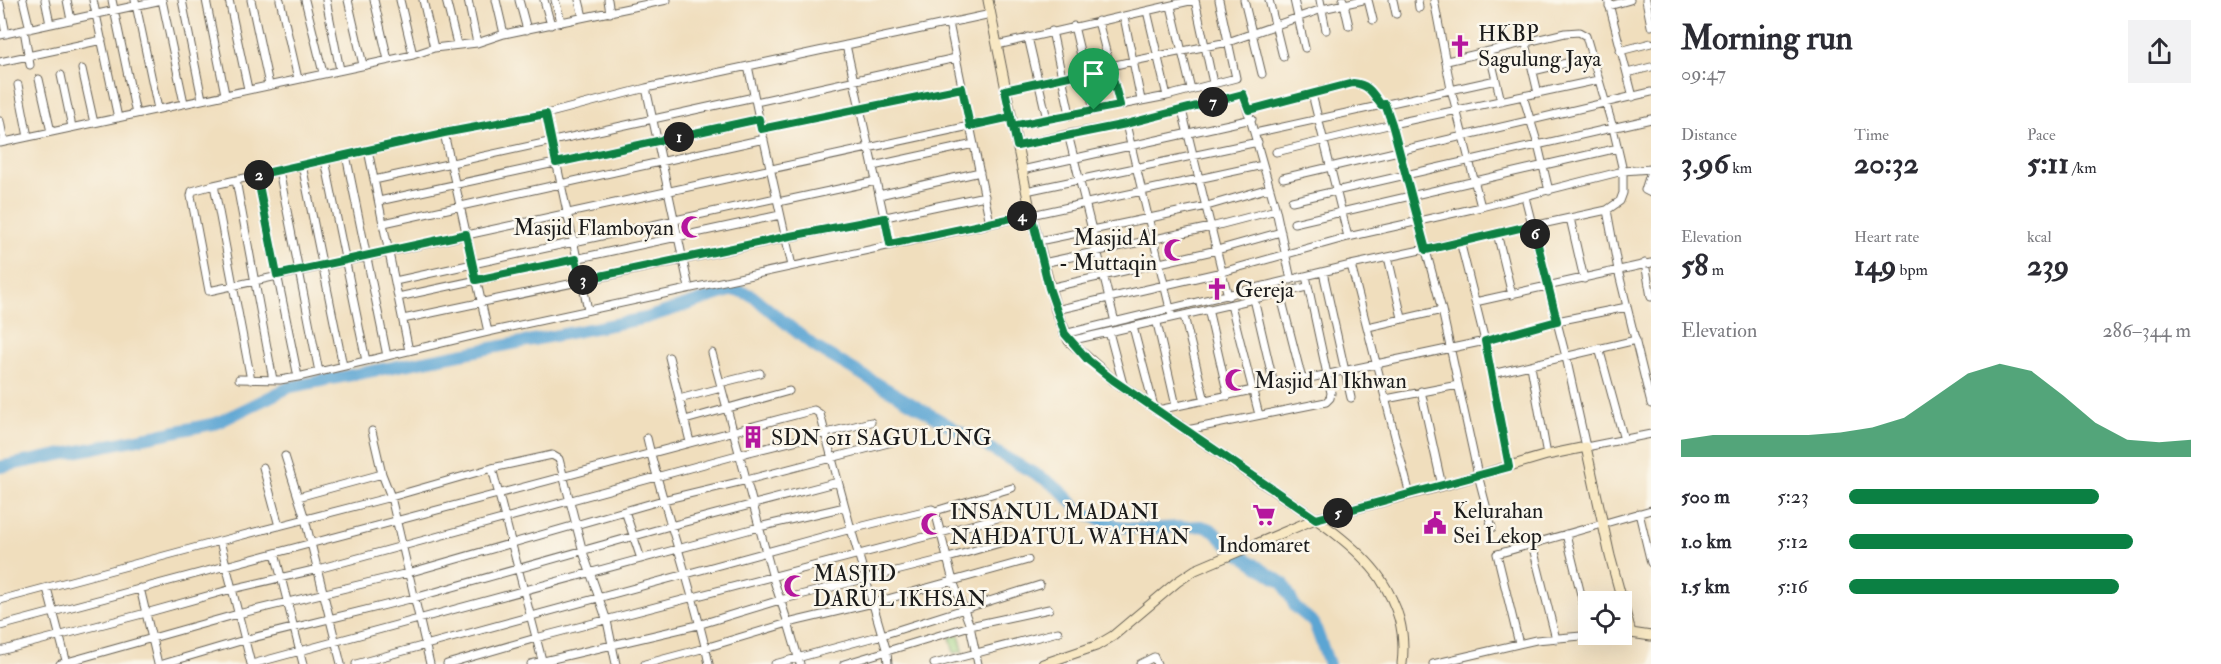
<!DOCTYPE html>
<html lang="en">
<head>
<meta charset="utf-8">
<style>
  :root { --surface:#fff; --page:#f2f2f3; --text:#2b2b33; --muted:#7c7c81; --accent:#0b8043 }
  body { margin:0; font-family:"IM FELL Double Pica",serif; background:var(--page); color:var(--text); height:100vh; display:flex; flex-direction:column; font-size:22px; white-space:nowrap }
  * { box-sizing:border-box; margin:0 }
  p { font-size:20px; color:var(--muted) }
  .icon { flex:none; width:33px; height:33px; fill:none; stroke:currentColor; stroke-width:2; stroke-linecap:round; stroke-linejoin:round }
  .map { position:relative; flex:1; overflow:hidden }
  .panel { display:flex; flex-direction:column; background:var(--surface); width:570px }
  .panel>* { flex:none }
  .tools { position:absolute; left:1578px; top:591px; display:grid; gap:12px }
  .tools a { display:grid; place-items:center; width:54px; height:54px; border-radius:0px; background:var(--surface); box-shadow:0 6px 24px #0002; font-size:30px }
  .pin { position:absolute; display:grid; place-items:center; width:51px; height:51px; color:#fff; margin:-62px -26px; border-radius:50% 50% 50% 0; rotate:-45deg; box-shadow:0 0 6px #0007 }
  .pin .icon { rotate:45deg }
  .km { position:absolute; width:30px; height:30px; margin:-15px; border-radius:50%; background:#222; color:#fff; font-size:16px; line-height:30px; text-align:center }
  .round { display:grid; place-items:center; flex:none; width:63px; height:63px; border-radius:0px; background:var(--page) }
  .summary { display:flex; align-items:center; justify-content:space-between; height:102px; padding:0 30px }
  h1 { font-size:33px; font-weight:700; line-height:45px }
  .figures { display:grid; grid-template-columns:repeat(3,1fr); gap:9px; height:102px; padding:6px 30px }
  .figures div { display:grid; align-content:center }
  .figures b { font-size:30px; font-weight:700 }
  .figures small { font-size:16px; font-weight:400 }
  .figures p { font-size:16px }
  .chart { height:168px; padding:12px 30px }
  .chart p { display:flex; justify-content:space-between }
  .chart svg { width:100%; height:108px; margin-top:6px; fill:var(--accent); opacity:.7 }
  ul { padding:0 30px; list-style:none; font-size:20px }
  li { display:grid; grid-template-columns:96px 72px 1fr; align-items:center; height:45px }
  li i { height:15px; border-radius:8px; background:var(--accent) }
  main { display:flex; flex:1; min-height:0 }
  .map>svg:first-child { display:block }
</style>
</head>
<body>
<main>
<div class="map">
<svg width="1651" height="664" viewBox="0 0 1651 664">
  <rect width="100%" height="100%" fill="#fbf7ec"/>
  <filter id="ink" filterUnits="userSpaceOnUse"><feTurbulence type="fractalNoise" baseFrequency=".0167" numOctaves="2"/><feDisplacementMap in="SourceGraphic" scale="12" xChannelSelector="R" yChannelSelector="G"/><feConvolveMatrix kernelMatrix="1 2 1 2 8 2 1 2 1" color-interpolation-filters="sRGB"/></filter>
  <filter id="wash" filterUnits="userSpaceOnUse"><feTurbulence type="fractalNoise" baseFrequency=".008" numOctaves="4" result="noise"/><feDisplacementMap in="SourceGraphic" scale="24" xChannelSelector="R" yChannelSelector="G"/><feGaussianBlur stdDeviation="1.35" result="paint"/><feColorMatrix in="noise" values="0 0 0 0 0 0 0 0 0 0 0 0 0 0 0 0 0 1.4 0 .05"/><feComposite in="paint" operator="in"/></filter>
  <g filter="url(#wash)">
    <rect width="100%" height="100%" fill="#f0debd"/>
    <path fill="#a0d281" stroke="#5e774e" stroke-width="1.5" d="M959,635L963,651L954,653L950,637Z"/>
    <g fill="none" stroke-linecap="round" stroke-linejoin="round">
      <path stroke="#5ca5d3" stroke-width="12" d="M0,467L217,423L290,387L646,318L730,291H739L751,295L815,347L957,430L1046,480L1061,491L1078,509L1093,517L1122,527L1144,529L1201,526L1211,529L1232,549L1284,584L1295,607L1314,623L1329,664"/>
    </g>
  </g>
  <g filter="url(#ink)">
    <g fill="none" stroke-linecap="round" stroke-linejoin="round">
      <g stroke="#666054" stroke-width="9">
        <path id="street" d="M23,0L30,29
          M45,0L50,24
          M67,0L71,20
          M93,0L118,118
          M112,0L136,114
          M135,0L158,109
          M162,0L184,103
          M182,0L202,99
          M206,0L225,94
          M229,0L248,89
          M251,0L269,85
          M280,0L298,79
          M305,0L323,73
          M326,0L340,70
          M348,0L363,65
          M374,0L388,60
          M400,0L413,55
          M423,0L434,48
          M446,0L457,44
          M468,0L477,43
          M496,0L504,34
          M519,0L527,30
          M544,0L551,25
          M555,0L561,21
          M579,0L583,17
          M608,0L610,13
          M1195,0L1213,83
          M1244,0L1262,74
          M1269,0L1283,57
          M1294,0L1305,48
          M1320,0L1326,30
          M1343,0L1349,26
          M1368,0L1373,20
          M1393,0L1396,14
          M1418,0L1419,8
          M1434,0L1451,89L1481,207
          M1608,0L1633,97
          M1646,0L1651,26
          M0,4L6,34
          M1171,6L1191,89
          M1609,6L1630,0
          M1147,11L1167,96
          M991,14L646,88L546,114L444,133L214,185L192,191L191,196L209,291L1011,117
          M1124,17L1141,100
          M1098,21L1120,105
          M949,23L990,223
          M1074,26L1094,110
          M24,30L30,65
          M1052,31L1070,114
          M0,35L162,0
          M1028,37L1047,119
          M1526,43L1538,93
          M846,45L890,244
          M997,45L1194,0
          M1489,51L1501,101
          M1620,51L1651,43
          M0,62L102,40
          M748,66L760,123
          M82,69L94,123
          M1533,71L1592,57
          M1627,73L1651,67
          M61,75L72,127
          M39,79L51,132
          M18,85L28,137
          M646,88L689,288
          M1005,90L1133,61L1228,42L1322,9L1363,0
          M1312,94L1348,237
          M1523,96L1538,145L1549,191
          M756,102L956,58
          M1385,104L1392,124L1442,310L1478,475L1492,528
          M1182,110L1228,296
          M1249,110L1353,83C1369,84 1373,93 1381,105
          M546,114L588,310
          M0,121L4,142
          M1126,124L1171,313
          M1013,126L1167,96L1236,78L1219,0
          M761,129L962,88
          M444,133L488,332
          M1255,133L1496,80
          M1068,134L1115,322
          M763,136L792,266
          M0,143L413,55L434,48L477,43L504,34L667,0
          M1017,146L1068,134L1126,124L1243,94L1276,210L1291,280
          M368,150L409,351
          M1276,152L1392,124L1598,80
          M346,155L387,356
          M325,160L366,361
          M302,165L343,366
          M873,166L974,144
          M279,170L319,372
          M1022,170L1252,119
          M1651,171L1645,190L1651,193
          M257,175L298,377
          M1283,178L1651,92
          M236,180L273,380
          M374,180L754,97
          M214,185L251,380
          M1026,191L1258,142
          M879,195L980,172
          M1525,197L1566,357L1586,447L1651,434
          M379,201L759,119
          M1292,201L1651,119
          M778,202L876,181
          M1607,210L1618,270L1651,404
          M1570,218L1584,279
          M384,223L764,139
          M1294,223L1618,148
          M1497,233L1512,295
          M1039,241L1207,206L1269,188
          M1460,241L1485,341L1509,467
          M1388,257L1402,318
          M1043,263L1211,227L1276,210
          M1645,263L1651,297
          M1351,265L1410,495
          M1323,272L1351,398
          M395,281L776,198
          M1049,288L1217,250L1281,232
          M1280,293L1302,379
          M398,297L780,215
          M1254,299L1274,385
          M1475,302L1651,263
          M1231,305L1259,415
          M1208,309L1228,396
          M1056,310L1222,272L1348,237L1481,207L1623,171L1651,169
          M1184,316L1205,401
          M403,319L985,196
          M1157,323L1176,406
          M1133,327L1154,407
          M1368,327L1442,310
          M1109,332L1124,388
          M1064,334L1351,265L1607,210L1620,201L1623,193V171L1613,128L1586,36L1579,32L1565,33L1447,61
          M1069,341L1307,287
          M1599,348L1624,440
          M712,353L773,578L788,623L873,603L1028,560
          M669,357L690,442
          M1531,366L1547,455
          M1492,374L1636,340
          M239,379L280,380L298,377L488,332L1263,165
          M720,383L760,373
          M1421,391L1442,486
          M679,399L721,388
          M1386,399L1458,385
          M1158,410L1485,341L1557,321L1627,307
          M685,420L789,391
          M1187,430L1326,402L1330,398L1331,393L1306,276
          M372,431L382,474L391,497L430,664
          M647,438C665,514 693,588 709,664
          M285,456L305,519L341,664
          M263,467L279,526
          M492,468L543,664
          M298,497L382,474
          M625,511L641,559
          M935,511L953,581L970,626L978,664
          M1639,513L1651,563
          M1566,534L1588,623
          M220,541L251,664
          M1532,544L1556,639
          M275,553L303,664
          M47,588L67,664
          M140,588L158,664
          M0,600L220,541L391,497L492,468L552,455L559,459L583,552L607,621L616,664
          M0,626L814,410L820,414L851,529L887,652L888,664
          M1519,644L1497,554L1651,510
          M0,651L146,613L232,589L318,569L741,454L871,422
          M60,664L238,614L408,573L663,500L747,480L896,441
          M163,664L244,640L414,598L670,526L838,482
          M252,664L759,527L845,507
          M356,664L851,529L932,509L935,511L1012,488
          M447,664L536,638L1017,513
          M531,664L698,625L780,600L948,558L1024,536
          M645,664L705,648L788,623L800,664
          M775,664L882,635L1040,585
          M844,664L970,626L1049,609
          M934,664L1058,632
          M1140,664L1154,657L1157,664
          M1433,664L1536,640L1604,634"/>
      </g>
      <g stroke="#666054" stroke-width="11">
        <path id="secondary" d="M988,0L1031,214L1056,310L1069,341L1113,380C1165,415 1216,451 1267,486C1303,510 1356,543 1380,578C1398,606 1406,631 1402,664
          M1043,664L1096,646L1113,636L1177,582L1195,570L1315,519L1442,486L1547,455L1586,447L1610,556L1631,633L1651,636"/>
      </g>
      <use href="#street" stroke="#fff" stroke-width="7"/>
      <use href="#secondary" stroke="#f8e8c3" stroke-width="9"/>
    </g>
  </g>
  <g fill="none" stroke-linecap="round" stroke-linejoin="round" filter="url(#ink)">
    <g stroke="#fff" stroke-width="12">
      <path id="route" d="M1094,110L1012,126L1011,117L970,126L962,88L761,129L759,119L556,163L546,114L444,133L257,175L277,275L466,234L476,280L576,259L581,280L785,237L885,218L890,244L1031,214L1049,288L1065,334L1088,360L1113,380L1316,519L1509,467L1485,341L1557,321L1533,225L1426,250L1392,124L1385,104L1381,105C1373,94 1369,84 1353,83L1249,110L1243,94L1126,124L1017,146L1005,90L1110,67L1120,105L1094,110"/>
    </g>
    <use href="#route" stroke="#0b8043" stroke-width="8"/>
  </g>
  <defs>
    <g id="church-bare" transform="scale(1.8)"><path d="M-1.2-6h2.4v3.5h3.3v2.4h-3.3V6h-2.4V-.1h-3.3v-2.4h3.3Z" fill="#b5179e" stroke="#fbf7ec" stroke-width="2.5" paint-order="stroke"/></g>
    <g id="mosque-bare" transform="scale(1.8)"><path d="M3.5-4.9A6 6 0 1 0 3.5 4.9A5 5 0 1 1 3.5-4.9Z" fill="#b5179e" stroke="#fbf7ec" stroke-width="2.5" paint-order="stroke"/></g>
    <g id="building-bare" transform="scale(1.8)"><path d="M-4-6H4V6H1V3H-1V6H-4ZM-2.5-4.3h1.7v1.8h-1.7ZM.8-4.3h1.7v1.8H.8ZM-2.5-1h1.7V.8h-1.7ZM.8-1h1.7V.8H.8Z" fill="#b5179e" stroke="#fbf7ec" stroke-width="2.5" paint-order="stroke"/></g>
    <g id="supermarket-bare" transform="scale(1.8)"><path d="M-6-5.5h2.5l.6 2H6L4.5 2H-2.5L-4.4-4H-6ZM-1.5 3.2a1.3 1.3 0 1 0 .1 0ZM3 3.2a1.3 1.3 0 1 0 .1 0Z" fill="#b5179e" stroke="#fbf7ec" stroke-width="2.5" paint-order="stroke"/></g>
    <g id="civic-bare" transform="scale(1.8)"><path d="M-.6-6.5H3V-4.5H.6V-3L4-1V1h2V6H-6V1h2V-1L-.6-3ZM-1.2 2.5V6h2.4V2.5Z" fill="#b5179e" stroke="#fbf7ec" stroke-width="2.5" paint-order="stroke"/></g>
  </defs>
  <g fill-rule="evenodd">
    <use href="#church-bare" x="1460" y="46"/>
    <use href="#mosque-bare" x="692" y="227"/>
    <use href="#mosque-bare" x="1175" y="250"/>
    <use href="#church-bare" x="1217" y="289"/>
    <use href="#mosque-bare" x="1236" y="380"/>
    <use href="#building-bare" x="753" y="437"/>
    <use href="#supermarket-bare" x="1264" y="515"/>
    <use href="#civic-bare" x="1435" y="523"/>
    <use href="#mosque-bare" x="932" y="524"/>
    <use href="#mosque-bare" x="795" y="586"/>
  </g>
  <g text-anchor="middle" stroke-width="5" stroke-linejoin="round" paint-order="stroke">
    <g font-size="22" fill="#1c1c1c" stroke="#fbf7ec" text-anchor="start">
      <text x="1478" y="41">HKBP<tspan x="1478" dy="25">Sagulung Jaya</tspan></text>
      <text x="674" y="235" text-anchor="end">Masjid Flamboyan</text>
      <text x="1157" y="245" text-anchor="end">Masjid Al<tspan x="1157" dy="25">- Muttaqin</tspan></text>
      <text x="1235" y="297">Gereja</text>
      <text x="1254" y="388">Masjid Al Ikhwan</text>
      <text x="771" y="445">SDN 011 SAGULUNG</text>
      <text x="1453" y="518">Kelurahan<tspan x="1453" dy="25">Sei Lekop</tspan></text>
      <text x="950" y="519">INSANUL MADANI<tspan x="950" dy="25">NAHDATUL WATHAN</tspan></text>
      <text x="1264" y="552" text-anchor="middle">Indomaret</text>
      <text x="813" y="581">MASJID<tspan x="813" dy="25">DARUL IKHSAN</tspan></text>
    </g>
  </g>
</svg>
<div class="tools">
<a><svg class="icon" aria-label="locate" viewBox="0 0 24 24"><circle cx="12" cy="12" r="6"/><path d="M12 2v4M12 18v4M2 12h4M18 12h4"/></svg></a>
</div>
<div class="pin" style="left:1094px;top:110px;background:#1e9e55"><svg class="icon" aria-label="arrive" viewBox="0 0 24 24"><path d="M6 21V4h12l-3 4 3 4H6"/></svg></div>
<b class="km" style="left:679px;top:137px">1</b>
<b class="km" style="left:259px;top:175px">2</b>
<b class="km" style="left:583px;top:280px">3</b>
<b class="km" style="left:1022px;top:216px">4</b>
<b class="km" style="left:1338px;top:513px">5</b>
<b class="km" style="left:1535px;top:234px">6</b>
<b class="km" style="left:1213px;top:102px">7</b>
</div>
<section class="panel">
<div class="summary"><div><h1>Morning run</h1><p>09:47</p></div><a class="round"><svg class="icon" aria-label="share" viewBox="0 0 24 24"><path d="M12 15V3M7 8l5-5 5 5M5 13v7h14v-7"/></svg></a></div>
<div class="figures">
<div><p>Distance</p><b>3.96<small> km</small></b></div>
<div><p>Time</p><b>20:32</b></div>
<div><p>Pace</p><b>5:11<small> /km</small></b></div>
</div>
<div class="figures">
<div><p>Elevation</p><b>58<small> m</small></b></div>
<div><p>Heart rate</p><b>149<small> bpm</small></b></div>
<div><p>kcal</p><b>239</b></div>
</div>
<div class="chart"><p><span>Elevation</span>286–344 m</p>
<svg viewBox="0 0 160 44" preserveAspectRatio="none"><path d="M0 44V37L10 35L20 35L30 35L40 35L50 34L60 32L70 28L80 19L90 10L100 6L110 9L120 19L130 30L140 37L150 38L160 37V44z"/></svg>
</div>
<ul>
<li><b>500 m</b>5:23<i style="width:73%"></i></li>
<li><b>1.0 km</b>5:12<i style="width:83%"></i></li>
<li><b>1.5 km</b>5:16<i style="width:79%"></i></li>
</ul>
</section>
</main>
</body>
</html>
